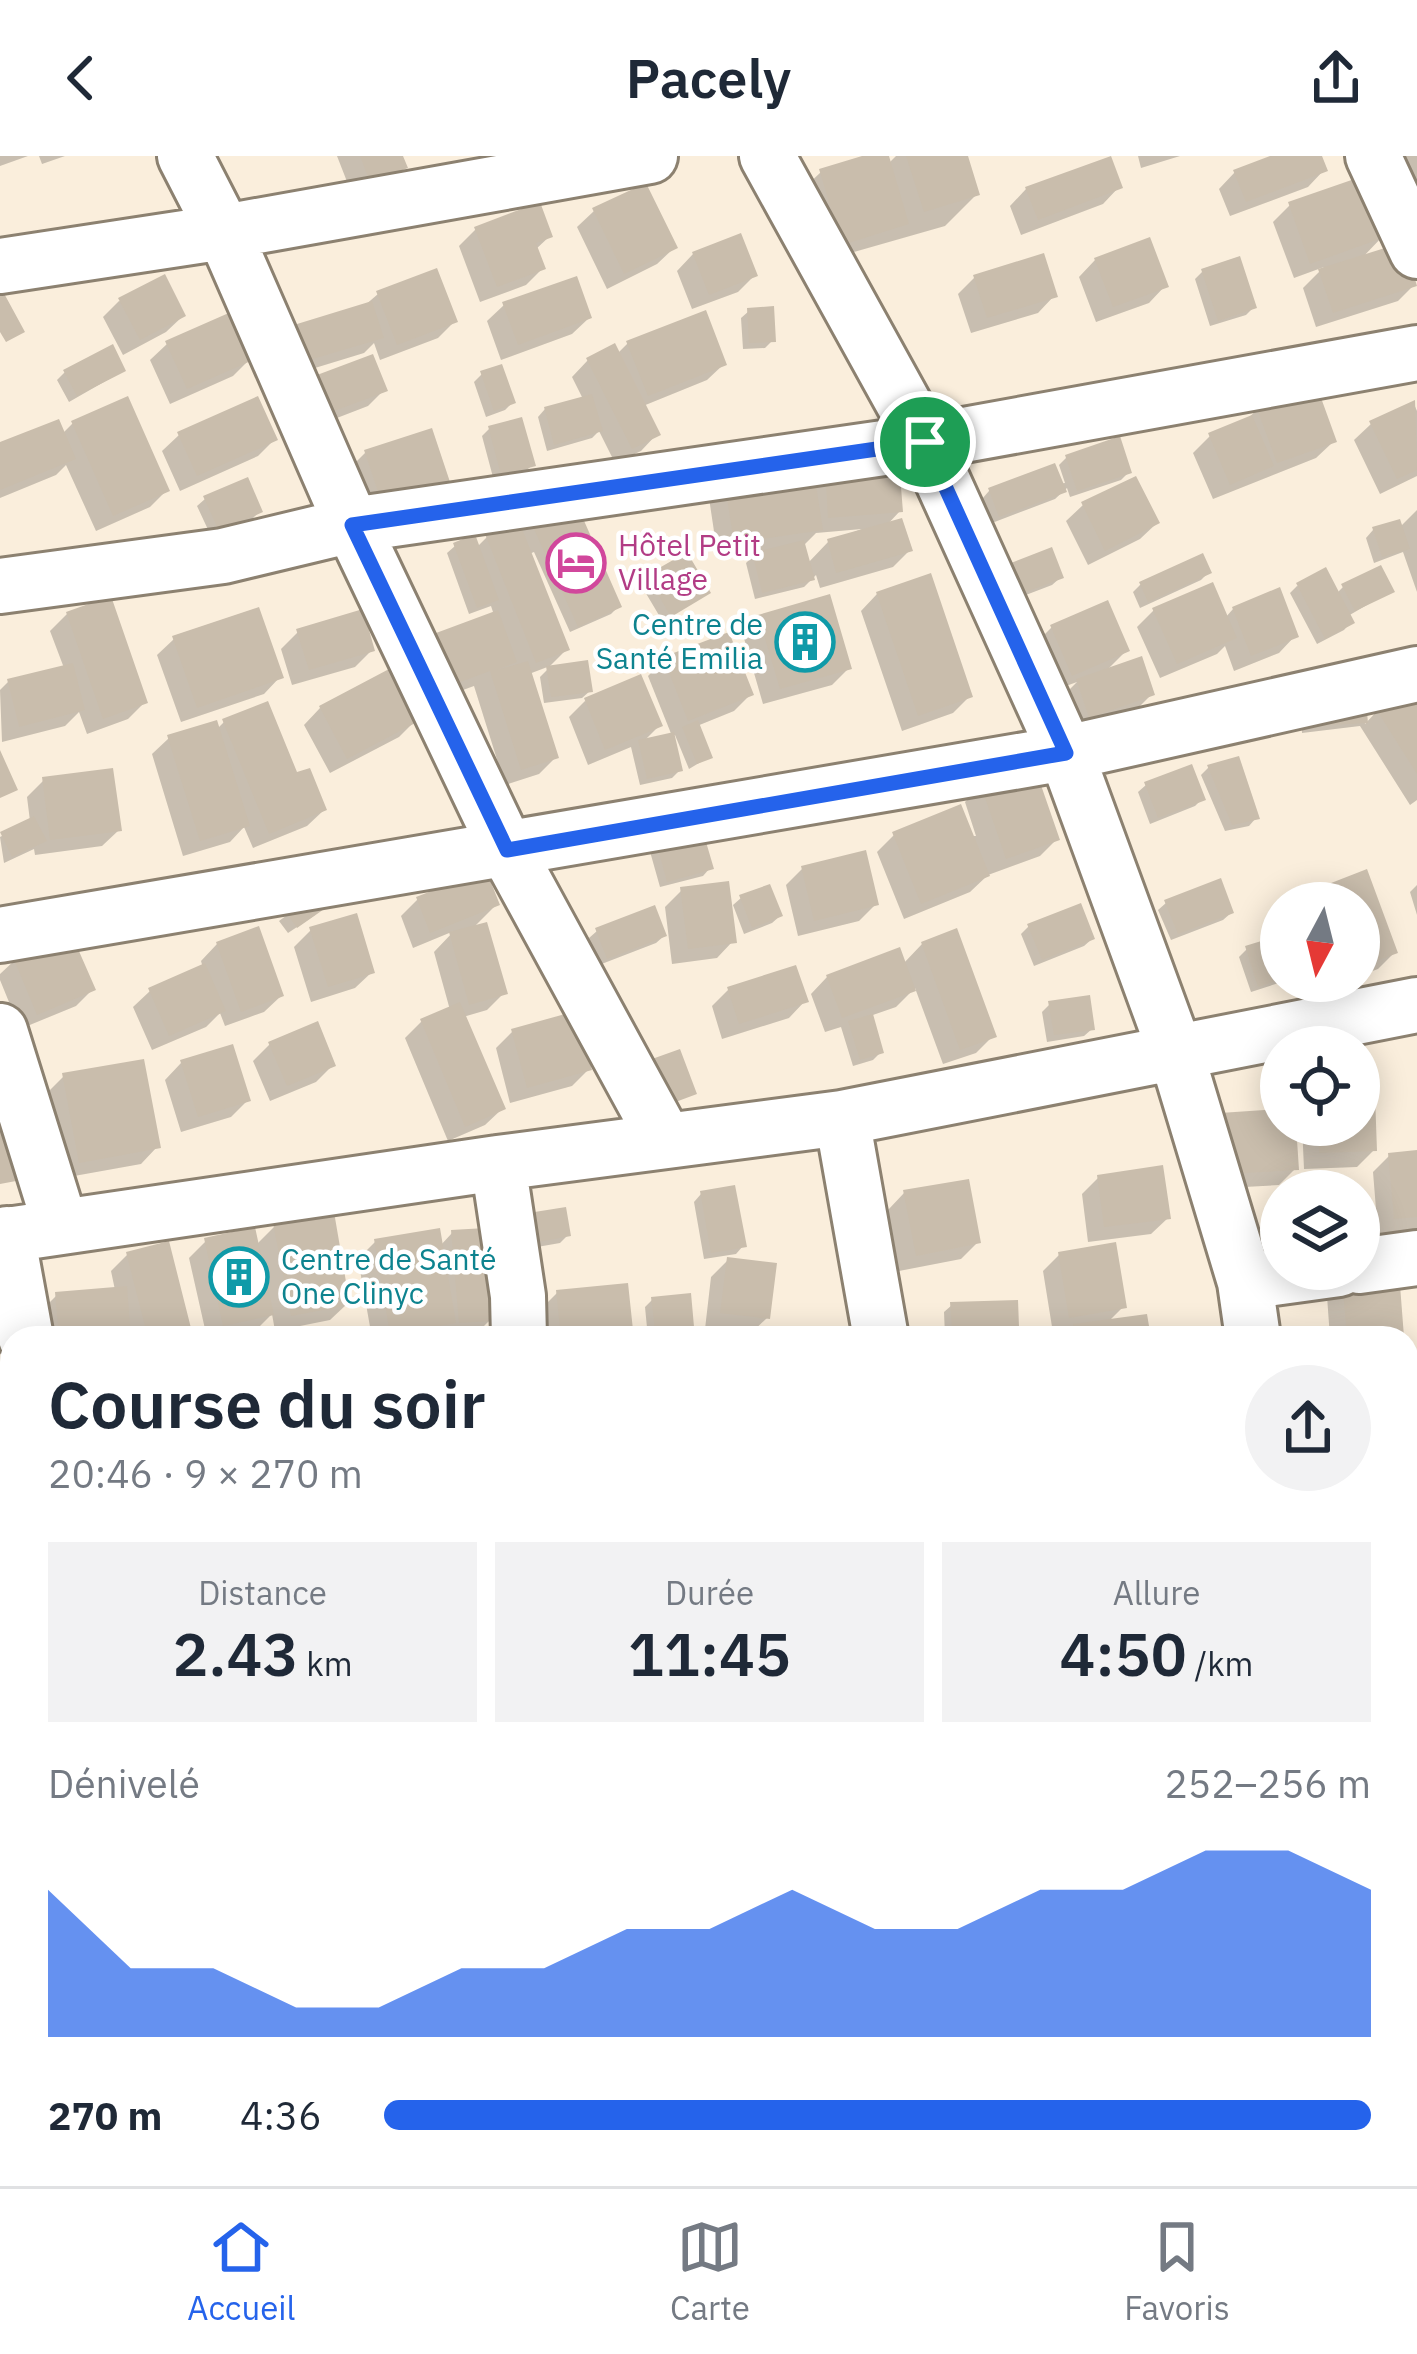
<!DOCTYPE html>
<html lang="fr">
<head>
<meta charset="utf-8">
<style>
  :root { --surface:#fff; --page:#f2f2f3; --text:#1f2937; --muted:#747a83; --line:#e0e1e3; --accent:#2563eb }
  body { margin:0; font-family:"IBM Plex Sans",sans-serif; background:var(--page); color:var(--text); height:100vh; display:flex; flex-direction:column; font-size:45px; white-space:nowrap }
  * { box-sizing:border-box; margin:0 }
  p { font-size:39px; color:var(--muted) }
  .icon { flex:none; width:66px; height:66px; fill:none; stroke:currentColor; stroke-width:2; stroke-linecap:round; stroke-linejoin:round }
  .map { position:relative; flex:1; overflow:hidden }
  .panel { position:absolute; left:0px; top:1170px; width:1419px; height:861px; display:flex; flex-direction:column; background:var(--surface); border-radius:36px 36px 0 0; box-shadow:0 6px 30px #0003 }
  .panel>* { flex:none }
  .needle { width:78px; rotate:187deg }
  .tools { position:absolute; left:1260px; top:726px; display:grid; gap:24px }
  .tools a { display:grid; place-items:center; width:120px; height:120px; border-radius:50%; background:var(--surface); box-shadow:0 6px 30px #0003; font-size:60px }
  .pin { position:absolute; display:grid; place-items:center; width:102px; height:102px; color:#fff; margin:-51px; border:6px solid #fff; border-radius:50%; box-shadow:0 3px 12px #0007 }
  .round { display:grid; place-items:center; flex:none; width:126px; height:126px; border-radius:63px; background:var(--page) }
  .headline { display:flex; align-items:center; justify-content:space-between; height:204px; padding:0 48px }
  h1 { font-size:66px; font-weight:600; line-height:90px }
  .stats { display:grid; grid-template-columns:repeat(3,1fr); gap:18px; height:204px; padding:12px 48px }
  .stats div { display:grid; align-content:center; border-radius:0px; background:var(--page); text-align:center }
  .stats b { font-size:60px; font-weight:600 }
  .stats small { font-size:33px; font-weight:400 }
  .stats p { font-size:33px }
  .chart { height:336px; padding:24px 48px }
  .chart p { display:flex; justify-content:space-between }
  .chart svg { width:100%; height:216px; margin-top:12px; fill:var(--accent); opacity:.7 }
  ul { padding:0 48px; list-style:none; font-size:39px }
  li { display:grid; grid-template-columns:192px 144px 1fr; align-items:center; height:90px }
  li i { height:30px; border-radius:15px; background:var(--accent) }
  header { display:flex; justify-content:space-between; align-items:center; height:156px; padding:0 48px; background:var(--surface); font-size:54px; font-weight:600 }
  .menu { display:flex; justify-content:space-around; align-items:center; height:168px; border-top:3px solid var(--line); background:var(--surface); font-size:33px; color:var(--muted) }
  .menu a { display:grid; justify-items:center; gap:6px }
  .menu .on { color:var(--accent) }
  .map>svg:first-child { display:block }
</style>
</head>
<body>
<header><svg class="icon" aria-label="back" viewBox="0 0 24 24"><path d="M15 5l-7 7 7 7"/></svg>Pacely<svg class="icon" aria-label="share" viewBox="0 0 24 24"><path d="M12 15V3M7 8l5-5 5 5M5 13v7h14v-7"/></svg></header>
<div class="map">
<svg width="1417" height="2030" viewBox="0 0 1417 2030">
  <rect width="100%" height="100%" fill="#faeedc"/>
  <path fill="#0003" fill-rule="evenodd" d="M0,0H28L0,10Z
    M39,0H65L42,8Z
    M337,0H400L404,11L387,28L353,41Z
    M873,0H886L888,8L896,0H965L977,38L945,70L826,104L804,32L821,16Z
    M1138,0H1180L1141,12Z
    M1278,0H1319L1324,14L1308,31L1230,60L1219,33L1235,16Z
    M1364,0H1417V26L1379,40Z
    M1119,31L1103,48L1021,79L1010,50L1026,33Z
    M1290,49L1384,79L1361,103L1415,128L1398,145L1316,171L1303,132L1324,111L1294,122L1273,66Z
    M594,55L674,92L657,108L607,133L577,71Z
    M475,74L550,80L535,94L543,112L526,129L480,146L459,90Z
    M693,98L755,119L738,136L692,153L677,115Z
    M1095,104L1165,130L1149,147L1096,166L1079,121Z
    M1202,116L1254,151L1246,159L1210,170L1195,123Z
    M975,121L1054,140L1038,157L971,177L958,138Z
    M378,138L454,166L438,182L380,204L374,187L364,197L279,223Z
    M119,145L183,160L166,176L123,199L103,161Z
    M504,149L589,162L572,178L501,204L487,165Z
    M749,155L773,184L765,192L743,193L741,162Z
    M628,187L724,208L707,224L643,250L657,278L641,295L615,307L599,275L592,282L547,295L538,261L545,253L583,243L572,221L588,204L617,198Z
    M167,188L249,204L233,220L170,248L150,204Z
    M123,215L69,246L57,224L65,216Z
    M482,218L513,246L505,254L486,261L474,226Z
    M384,234L368,250L298,277L286,245Z
    M126,244L167,334L150,351L96,375L66,309L56,319L0,342V289L62,278L72,268Z
    M1414,248L1417,255V320L1380,338L1354,284L1371,268Z
    M1258,253L1333,286L1316,302L1213,343L1193,297L1210,280L1246,264Z
    M490,272L532,309L525,316L494,325L482,280Z
    M179,279L274,284L258,300L180,335L162,295Z
    M365,297L450,334L368,371L349,313Z
    M1067,301L1129,316L1121,324L1070,341L1067,332L1055,343L992,367L982,343L989,335L1065,327L1059,309Z
    M826,315L900,355L886,370L909,395L893,411L820,432L816,419L804,431L755,443L746,407L756,397L718,402L709,342ZM862,373L828,386L808,407L803,390L816,377Z
    M205,343L260,355L252,363L211,380L197,350Z
    M1083,349L1157,367L1140,383L1088,409L1066,365Z
    M1417,354V436L1403,396L1374,407L1366,382L1373,374L1400,371Z
    M531,365L619,450L611,458L570,476L534,396L529,398L567,493L550,510L529,518L556,601L539,618L505,629L474,530L430,546L494,459L491,450L469,458L447,397L455,390L477,391L487,381L520,375Z
    M1209,416L1201,424L1140,452L1133,436L1140,429Z
    M1000,419L1060,422L1052,429L1010,445Z
    M649,421L707,436L663,466L641,429Z
    M1297,430L1336,438L1343,431L1391,435L1348,460L1351,466L1344,474L1317,488L1290,437Z
    M877,438L970,540L953,557L902,575L861,455Z
    M1233,453L1295,480L1279,497L1234,515L1225,490L1217,498L1160,522L1137,471L1154,454L1225,462Z
    M67,458L145,546L128,563L87,578L79,556L65,570L2,586L0,534L8,526L64,512L50,475Z
    M760,462L848,513L832,529L763,548L743,479Z
    M1052,471L1127,494L1105,516L1152,538L1135,555L1072,577L1061,542L1077,526L1055,534L1035,488Z
    M298,476L372,494L355,511L292,529L281,493Z
    M174,483L280,521L264,538L181,566L157,499Z
    M665,503L750,539L734,555L697,570L709,601L689,613L675,579L672,580L680,614L672,622L640,629L631,591L588,609L569,561L585,545L660,569L644,585L672,580L648,520Z
    M548,513L590,535L582,542L544,547L540,521Z
    M1417,535V644L1410,649L1360,570L1302,577L1301,559L1363,549L1365,568L1377,555Z
    M320,552L415,565L399,581L330,617L304,569Z
    M224,566L295,620L324,654L307,670L253,692L244,671L230,686L183,700L152,598L169,582L217,573Z
    M1209,611L1256,662L1249,670L1225,675L1201,619Z
    M44,624L119,674L102,690L35,699L34,693L4,707L0,681L30,665L27,641Z
    M1146,629L1202,643L1195,650L1150,668L1138,636Z
    M981,630L1057,683L1040,700L988,719L970,736L904,763L877,696L894,679L976,680L965,646Z
    M656,684L710,712L703,720L660,731L649,692Z
    M802,713L876,748L859,765L798,780L786,729Z
    M1365,717L1395,796L1378,813L1359,820V747H1312L1327,731Z
    M1417,729V759L1410,736Z
    M682,734L733,785L717,802L672,808L665,751Z
    M314,739L315,759L288,777L279,765Z
    M741,742L780,760L772,767L744,778L733,749Z
    M417,744L497,748L472,773L504,837L487,854L463,861L502,953L485,969L448,985L405,882L421,866L450,854L434,796L454,775L413,792L401,760Z
    M1166,747L1231,757L1223,764L1171,784L1158,754Z
    M1029,770L1092,783L1084,790L1034,810L1021,778Z
    M311,774L372,816L355,832L311,846L294,791Z
    M597,775L664,780L656,787L599,809L589,782Z
    M1281,782V825H1285L1251,836L1239,801L1247,793Z
    M217,788L281,840L264,856L225,870L220,857L206,871L152,894L133,851L150,835L203,812L201,805Z
    M922,788L993,880L976,897L943,908L915,832L896,851L870,860L881,896L873,904L853,910L841,871L825,876L811,838L827,821L903,808Z
    M15,804L93,833L76,850L20,873L0,824V818Z
    M728,834L805,845L789,862L722,883L712,850Z
    M1050,848L1092,873L1084,880L1047,886L1042,856Z
    M512,876L589,913L572,930L510,947L496,892Z
    M270,888L333,909L316,926L270,945L253,905Z
    M181,907L248,944L231,961L181,976L165,924Z
    M64,920L157,991L141,1008L63,1022L47,937Z
    M1359,942L1374,994L1357,1011L1304,1013L1302,969H1359Z
    M1281,956V969H1293L1296,1012L1279,1029L1208,1033Z
    M1417,997V1075L1378,1078L1373,1016L1390,999Z
    M1099,1021L1168,1062L1151,1078L1088,1086L1082,1038Z
    M904,1037L978,1086L961,1103L899,1115L888,1054Z
    M701,1038L743,1090L736,1098L704,1103L694,1046Z
    M523,1061L568,1079L560,1087L520,1094Z
    M275,1070L347,1148L330,1164L275,1175L272,1158L249,1181L270,1177L271,1182H207L189,1102L206,1085L256,1089Z
    M452,1077L490,1164L474,1180L443,1182L442,1176L436,1182H372L358,1103L375,1086L440,1090Z
    M127,1099L190,1179L187,1182H42L40,1156L57,1139L115,1134L111,1115Z
    M1059,1099L1123,1151L1108,1166L1148,1182H1064L1072,1174L1053,1177L1043,1115Z
    M728,1104L767,1162L750,1178L705,1173L711,1121Z
    M1344,1124L1401,1180L1398,1182H1330L1327,1140Z
    M557,1137L630,1173L621,1182H544L540,1154Z
    M652,1144L692,1182H648L645,1151Z
    M952,1149L1016,1170L1008,1177L945,1180L944,1156Z
    M1417,1318V1391L1407,1394V1320Z
    M12,1385V1438L0,1440V1387Z
    M12,1488V1565L0,1567V1490Z
    M1414,1534H1417V1594L1407,1595V1541Z
    M1417,1649V1680H1408V1657Z
    M1407,1721L1417,1723V1752L1407,1750Z
    M12,1838V1920L0,1929V1847Z
    M60,2019H153L137,2030H62L57,2023Z
    M176,2019H221L227,2030H183Z
    M627,2019H674L669,2024Z
    M685,2019H749L739,2030L684,2027Z
    M770,2019H870L868,2030H768Z
    M934,2019H1009L998,2030Z
    M1222,2019H1260L1252,2030H1238Z
    M1274,2019H1353L1348,2030H1269Z"/>
  <path fill="#c9bdac" d="M360,0H403L408,12L370,26Z
    M862,0H889L909,68L842,89L819,13Z
    M906,0H968L980,39L924,56Z
    M1111,0L1123,32L1038,64L1025,31Z
    M1270,0H1322L1328,15L1246,46L1233,14Z
    M1366,19L1388,80L1310,108L1288,46Z
    M646,27L678,92L624,118L592,52Z
    M540,46L553,81L536,87L546,113L497,131L474,71Z
    M741,77L758,120L709,139L692,96Z
    M1150,81L1169,131L1113,151L1094,102Z
    M1404,86L1417,130L1333,157L1318,113Z
    M1044,97L1058,141L987,162L973,119Z
    M1240,100L1257,152L1218,165L1201,113Z
    M437,112L458,166L397,189L376,135Z
    M165,118L186,160L140,184L118,142Z
    M577,120L592,162L518,189L502,146Z
    M0,130L25,176L6,186L0,176Z
    M372,145L384,182L296,208L284,172Z
    M774,150L776,186L749,187L747,152Z
    M706,154L727,209L648,240L626,185Z
    M231,156L253,204L187,233L165,185Z
    M615,187L661,279L632,293L586,202Z
    M113,188L126,215L77,240L63,214Z
    M373,198L388,235L315,262L301,225Z
    M502,208L516,247L494,255L480,215Z
    M1316,228L1337,286L1277,307L1256,250Z
    M592,238L603,275L554,289L544,251Z
    M128,240L170,335L113,360L71,265Z
    M258,240L278,284L197,320L177,276Z
    M1415,244L1417,314L1397,323L1369,265Z
    M1252,259L1274,310L1230,329L1208,277Z
    M522,261L536,310L501,319L488,270Z
    M59,263L76,303L0,334V286Z
    M432,272L453,335L385,357L364,294Z
    M1120,280L1132,317L1077,335L1065,299Z
    M899,306L903,356L828,362L825,312Z
    M1055,307L1067,336L999,361L988,332Z
    M813,310L823,374L734,387L724,323Z
    M1136,320L1160,367L1105,395L1081,346Z
    M248,321L263,356L219,375L203,340Z
    M574,342L622,451L578,471L529,362Z
    M902,362L913,395L836,417L827,383Z
    M1400,363L1410,393L1382,401L1372,371Z
    M519,365L570,494L536,507L485,378Z
    M475,378L499,444L477,452L453,387Z
    M804,384L815,424L762,437L752,397Z
    M1052,391L1064,422L1017,439L1006,409Z
    M687,396L711,437L671,461L647,419Z
    M1203,397L1212,417L1148,446L1139,426Z
    M1381,409L1395,436L1355,455L1341,428Z
    M1326,411L1355,467L1325,483L1296,427Z
    M931,417L973,541L918,560L876,436Z
    M1213,426L1237,482L1177,508L1152,452Z
    M1280,431L1299,481L1251,500L1232,451Z
    M830,438L852,513L780,533L758,459Z
    M111,440L148,547L103,563L66,456Z
    M1108,444L1130,495L1072,520L1050,469Z
    M259,451L284,522L197,552L172,480Z
    M363,453L375,495L309,514L296,473Z
    M498,454L517,506L497,514L528,505L559,602L521,614L490,515L447,531L428,480Z
    M729,476L754,539L688,565L663,501Z
    M1142,500L1155,539L1089,562L1076,523Z
    M588,504L593,536L551,541L546,510Z
    M73,507L85,554L19,571L7,523Z
    M391,512L419,565L347,603L319,550Z
    M641,518L663,570L605,594L584,542Z
    M1417,527V618L1376,553Z
    M268,545L297,616L310,612L327,654L269,678L222,563Z
    M1366,545L1368,567L1309,570L1307,549Z
    M217,564L250,670L200,685L167,579Z
    M698,564L713,602L697,608L682,571Z
    M674,576L683,615L647,623L638,584Z
    M0,594L18,634L0,642Z
    M1239,600L1260,663L1232,669L1207,609Z
    M1192,608L1206,644L1158,662L1144,626Z
    M1034,609L1060,684L1006,703L980,627Z
    M113,612L122,675L50,684L42,621Z
    M961,648L990,720L921,748L892,676Z
    M34,660L47,685L12,701L0,676Z
    M701,669L714,713L667,726L655,682Z
    M866,694L879,749L814,765L801,710Z
    M1367,713L1398,797L1359,811V747H1333L1326,729Z
    M486,714L500,749L430,777L416,741Z
    M1221,722L1234,757L1178,778L1164,744Z
    M729,725L737,787L688,793L680,731Z
    M770,728L783,760L752,772L739,739Z
    M315,735L327,751L297,772L285,755Z
    M1081,747L1095,783L1042,804L1027,768Z
    M655,749L667,780L607,803L595,772Z
    M357,757L375,817L328,831L309,771Z
    M487,766L508,838L469,849L449,776Z
    M259,770L284,840L241,856L216,786Z
    M957,772L997,881L960,894L921,786Z
    M71,777L96,834L37,859L13,801Z
    M1281,779V823L1258,831L1245,790Z
    M900,791L916,835L842,862L826,819Z
    M205,807L226,855L169,880L148,832Z
    M796,809L809,846L739,868L727,831Z
    M1090,839L1095,874L1054,879L1048,845Z
    M460,846L506,953L465,971L420,863Z
    M576,855L592,914L527,932L511,873Z
    M873,858L884,897L860,904L848,865Z
    M318,865L336,910L287,930L268,886Z
    M233,888L251,945L198,961L180,904Z
    M680,893L697,938L654,954L638,908Z
    M144,903L161,992L79,1007L62,917Z
    M1359,939H1375L1377,995L1319,997L1318,969H1359Z
    M1281,953V969H1296L1299,1014L1224,1018L1220,957Z
    M0,960L16,1025L0,1028Z
    M1417,994V1061L1394,1063L1388,997Z
    M1163,1009L1171,1063L1104,1071L1097,1019Z
    M969,1023L981,1087L916,1100L903,1034Z
    M735,1029L747,1091L711,1097L700,1035Z
    M566,1051L571,1080L527,1088L522,1058Z
    M334,1056L350,1149L291,1160L273,1067Z
    M255,1071L274,1159L223,1170L204,1082Z
    M440,1072L456,1167L390,1178L374,1083Z
    M486,1072L493,1165L459,1167L451,1074Z
    M169,1085L193,1180L148,1182L126,1096Z
    M1116,1086L1127,1152L1069,1162L1058,1096Z
    M727,1101L777,1107L770,1163L720,1157Z
    M1399,1116L1404,1181L1347,1182L1342,1121Z
    M628,1127L633,1174L561,1182L556,1134Z
    M127,1130L131,1182H59L55,1136Z
    M691,1137L695,1182H656L651,1141Z
    M1018,1144L1019,1171L952,1173L950,1146Z
    M1147,1158L1151,1182H1075L1073,1168Z
    M1417,1253V1289L1407,1293V1257Z
    M1417,1315V1380L1407,1382V1317Z
    M12,1382V1426L0,1428V1384Z
    M12,1485V1552L0,1554V1487Z
    M1407,1718L1417,1720V1743L1407,1742Z
    M12,1834V1919L0,1905V1844Z
    M0,1964L12,1980V2019H30L14,2030H0Z
    M83,2019H150L135,2030H91Z
    M188,2019H224L231,2030H194Z
    M782,2019H873L871,2030H779Z
    M938,2019H976L1004,2030H934Z
    M1281,2019H1356L1351,2030H1286L1278,2026Z"/>
  <g fill="none" stroke-linecap="round" stroke-linejoin="round">
    <g stroke="#8c8170" stroke-width="60">
      <path id="minor" d="M185,0L224,76L352,369L507,694L665,984
        M767,0L925,286L1066,597L1176,897L1245,1126L1253,1182
        M1373,0L1417,95
        M0,110L224,76L650,0
        M0,430L223,400L352,369L925,286L1417,197
        M0,779L1066,597L1417,518
        M0,875L61,1071
        M842,962L881,1182
        M498,1007L518,1140L519,1182
        M7,1078L26,1182
        M0,1080L498,1007L842,962L1417,849
        M1359,1110L1417,1102
        M1245,1126L1339,1113
        M1407,1432L1417,1430
        M0,1668L12,1682
        M1407,1955L1417,1940
        M266,2019L274,2030
        M488,2030L564,2025L576,2030
        M924,2030L927,2019
        M1199,2030L1203,2019
        M1375,2030L1380,2019"/>
    </g>
    <use href="#minor" stroke="#fff" stroke-width="54"/>
  </g>
  <g fill="none" stroke-linecap="round" stroke-linejoin="round">
    <g stroke="#fff" stroke-width="24">
      <path id="route" d="M925,286L1066,597L507,694L352,369Z"/>
    </g>
    <use href="#route" stroke="#2563eb" stroke-width="15"/>
  </g>
  <defs>
    <g id="hotel-ring" transform="scale(3)"><circle r="9.5" fill="#fff" stroke="#d1479c" stroke-width="1.5"/><path d="M-6-4.5h1.5V1H6V5H4.5V3h-9V5H-6ZM-4 0a1.8 1.8 0 1 1 3.6 0ZM.5 0V-2.5h3Q6-2.5 6 0Z" fill="#d1479c"/></g>
    <g id="building-ring" transform="scale(3)"><circle r="9.5" fill="#fff" stroke="#0f9aa8" stroke-width="1.5"/><path d="M-4-6H4V6H1V3H-1V6H-4ZM-2.5-4.3h1.7v1.8h-1.7ZM.8-4.3h1.7v1.8H.8ZM-2.5-1h1.7V.8h-1.7ZM.8-1h1.7V.8H.8Z" fill="#0f9aa8"/></g>
  </defs>
  <g fill-rule="evenodd">
    <use href="#hotel-ring" x="576" y="407"/>
    <use href="#building-ring" x="805" y="486"/>
    <use href="#building-ring" x="239" y="1121"/>
  </g>
  <g text-anchor="middle" stroke-width="9" stroke-linejoin="round" paint-order="stroke">
    <g font-size="30" fill="#b23c85" stroke="#fff" text-anchor="start">
      <text x="618" y="400">Hôtel Petit<tspan x="618" dy="34">Village</tspan></text>
    </g>
    <g font-size="30" fill="#0d838f" stroke="#fff" text-anchor="end">
      <text x="763" y="479">Centre de<tspan x="763" dy="34">Santé Emilia</tspan></text>
      <text x="281" y="1114" text-anchor="start">Centre de Santé<tspan x="281" dy="34">One Clinyc</tspan></text>
    </g>
  </g>
</svg>
<div class="tools">
<a><svg class="needle" viewBox="-14 -14 28 28"><path d="M0-13l5 13h-10z" fill="#e53935"/><path d="M0 13l5-13h-10z" fill="#747a83"/></svg></a>
<a><svg class="icon" aria-label="locate" viewBox="0 0 24 24"><circle cx="12" cy="12" r="6"/><path d="M12 2v4M12 18v4M2 12h4M18 12h4"/></svg></a>
<a><svg class="icon" aria-label="layers" viewBox="0 0 24 24"><path d="M12 4l9 5-9 5-9-5zM3 14l9 5 9-5"/></svg></a>
</div>
<div class="pin" style="left:925px;top:286px;background:#1e9e55"><svg class="icon" aria-label="arrive" viewBox="0 0 24 24"><path d="M6 21V4h12l-3 4 3 4H6"/></svg></div>
<section class="panel">
<div class="headline"><div><h1>Course du soir</h1><p>20:46 · 9 × 270 m</p></div><a class="round"><svg class="icon" aria-label="share" viewBox="0 0 24 24"><path d="M12 15V3M7 8l5-5 5 5M5 13v7h14v-7"/></svg></a></div>
<div class="stats">
<div><p>Distance</p><b>2.43<small> km</small></b></div>
<div><p>Durée</p><b>11:45</b></div>
<div><p>Allure</p><b>4:50<small> /km</small></b></div>
</div>
<div class="chart"><p><span>Dénivelé</span>252–256 m</p>
<svg viewBox="0 0 160 44" preserveAspectRatio="none"><path d="M0 44V14L10 30L20 30L30 38L40 38L50 30L60 30L70 22L80 22L90 14L100 22L110 22L120 14L130 14L140 6L150 6L160 14V44z"/></svg>
</div>
<ul>
<li><b>270 m</b>4:36<i style="width:100%"></i></li>
</ul>
</section>
</div>
<nav class="menu">
<a class="on"><svg class="icon" aria-label="home" viewBox="0 0 24 24"><path d="M3 11l9-7 9 7M6 9v11h12V9"/></svg>Accueil</a>
<a><svg class="icon" aria-label="map" viewBox="0 0 24 24"><path d="M3 6l6-2 6 2 6-2v14l-6 2-6-2-6 2zM9 4v14M15 6v14"/></svg>Carte</a>
<a><svg class="icon" aria-label="saved" viewBox="0 0 24 24"><path d="M7 4h10v16l-5-4-5 4z"/></svg>Favoris</a>
</nav>
</body>
</html>
